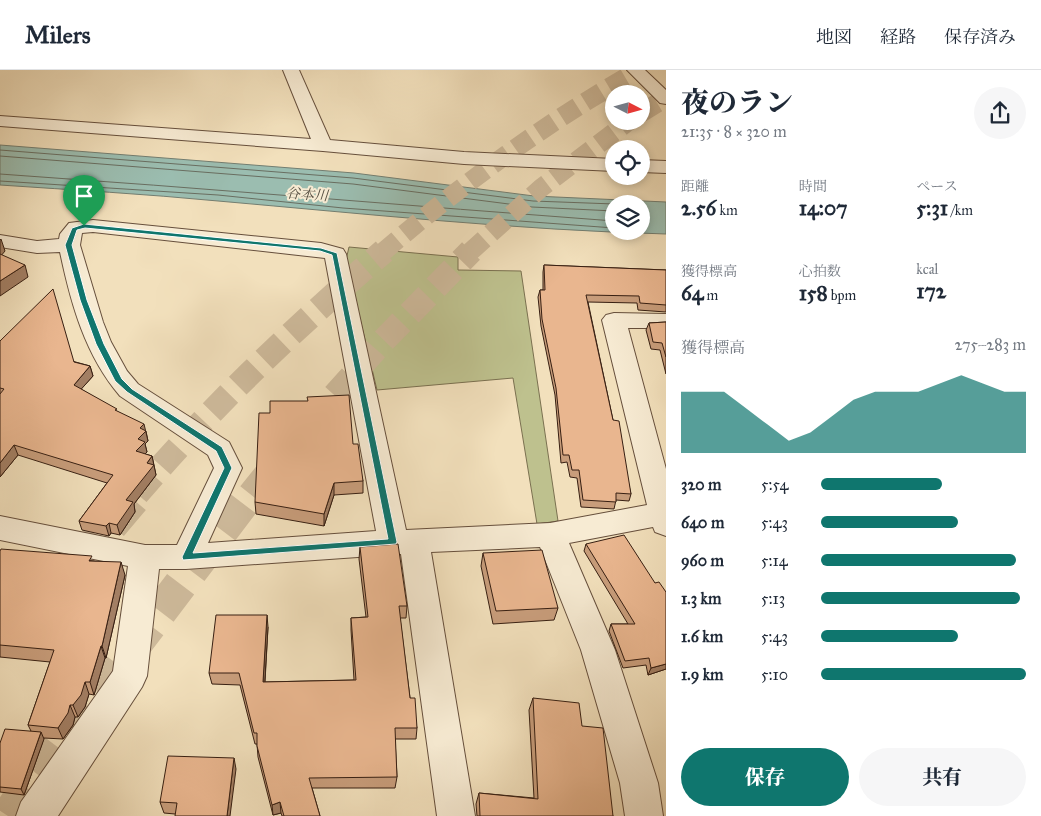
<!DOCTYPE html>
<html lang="ja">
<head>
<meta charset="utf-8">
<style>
  :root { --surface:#fff; --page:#f6f6f7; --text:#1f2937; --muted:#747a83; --line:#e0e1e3; --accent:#0f766e }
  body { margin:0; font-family:"IM FELL Great Primer","Noto Serif JP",serif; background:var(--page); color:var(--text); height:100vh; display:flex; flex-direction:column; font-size:19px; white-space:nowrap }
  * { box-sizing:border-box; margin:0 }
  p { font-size:16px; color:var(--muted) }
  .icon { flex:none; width:28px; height:28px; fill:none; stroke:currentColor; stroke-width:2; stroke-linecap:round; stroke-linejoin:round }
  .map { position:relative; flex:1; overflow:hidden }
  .side { display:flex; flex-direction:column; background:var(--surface); width:375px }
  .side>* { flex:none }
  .needle { width:32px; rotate:96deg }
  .tools { position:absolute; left:605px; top:15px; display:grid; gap:10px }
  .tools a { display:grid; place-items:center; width:45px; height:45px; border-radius:50%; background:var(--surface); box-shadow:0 2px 8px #0003; font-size:25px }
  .pin { position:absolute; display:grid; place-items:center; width:42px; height:42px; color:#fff; margin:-51px -21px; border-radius:50% 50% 50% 0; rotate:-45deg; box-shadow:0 0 5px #0007 }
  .pin .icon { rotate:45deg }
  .round { display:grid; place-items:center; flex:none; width:52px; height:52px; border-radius:26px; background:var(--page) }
  .overview { display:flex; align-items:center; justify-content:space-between; height:85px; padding:0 15px }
  h1 { font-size:28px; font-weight:800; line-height:38px }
  .metrics { display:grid; grid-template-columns:repeat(3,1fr); gap:8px; height:85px; padding:5px 15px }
  .metrics div { display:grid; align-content:center }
  .metrics b { font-size:21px; font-weight:800 }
  .metrics small { font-size:14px; font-weight:400 }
  .metrics p { font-size:14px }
  .chart { height:140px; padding:10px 15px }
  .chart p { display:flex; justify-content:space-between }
  .chart svg { width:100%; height:90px; margin-top:5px; fill:var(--accent); opacity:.7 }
  .primary-button { display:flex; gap:10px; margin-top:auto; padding:10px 15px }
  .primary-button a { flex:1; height:58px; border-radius:30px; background:var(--accent); color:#fff; font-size:20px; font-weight:800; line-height:58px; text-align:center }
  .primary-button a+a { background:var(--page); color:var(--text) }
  ul { padding:0 15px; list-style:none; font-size:16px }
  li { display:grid; grid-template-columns:80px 60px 1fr; align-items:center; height:38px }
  li i { height:12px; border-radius:6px; background:var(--accent) }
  header { display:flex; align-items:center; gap:30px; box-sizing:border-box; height:70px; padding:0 25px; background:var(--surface); border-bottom:1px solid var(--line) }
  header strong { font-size:24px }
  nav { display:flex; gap:28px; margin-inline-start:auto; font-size:18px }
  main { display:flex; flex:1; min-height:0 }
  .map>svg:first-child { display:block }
</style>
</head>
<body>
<header>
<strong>Milers</strong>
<nav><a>地図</a><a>経路</a><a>保存済み</a></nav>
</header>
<main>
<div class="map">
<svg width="666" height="746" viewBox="0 0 666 746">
  <rect width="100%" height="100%" fill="#f2e0bc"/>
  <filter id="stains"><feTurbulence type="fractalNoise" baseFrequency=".004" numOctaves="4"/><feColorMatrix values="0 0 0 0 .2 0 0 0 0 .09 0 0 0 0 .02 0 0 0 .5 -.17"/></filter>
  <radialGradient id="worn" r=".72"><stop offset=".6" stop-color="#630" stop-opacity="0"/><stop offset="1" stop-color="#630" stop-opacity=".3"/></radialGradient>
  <path fill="#bec18e" stroke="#7a7050" d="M349,177L458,187V200L521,201L558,451L537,454L513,308L377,320L346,190Z"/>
  <path fill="#9bbdb0" stroke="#737e71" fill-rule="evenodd" d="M0,75L354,103L534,126L666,132V164C517,160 367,144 218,131C146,124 73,120 0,115ZM614,134H641V161H614Z"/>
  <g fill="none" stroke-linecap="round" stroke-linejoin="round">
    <path stroke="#696e61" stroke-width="1" d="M0,80L353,108L533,131L614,134
      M0,86L353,114L532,137L614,141
      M0,104C205,118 409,136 614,151
      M0,111L218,125L343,138L614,158"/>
    <path stroke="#cdb99a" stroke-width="19" stroke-dasharray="19 9" stroke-linecap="butt" d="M641,43L666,28
      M383,182C463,113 547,52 639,0
      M470,182L541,118L629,51"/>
    <path stroke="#cdb99a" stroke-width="25" stroke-dasharray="25 12" stroke-linecap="butt" d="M310,353L383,271L471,181
      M137,424C211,337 298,255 384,181
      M250,424L280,387"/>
    <path stroke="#cdb99a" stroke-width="34" stroke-dasharray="34 17" stroke-linecap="butt" d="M78,494L138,423
      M8,746L32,710L250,423"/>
    <g stroke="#664f3c" stroke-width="2">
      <path id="minor" d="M283,0H299L330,70L464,82L614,89V101L464,94L323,81L0,56V46L311,69Z
        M627,0H645L666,20V34L660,33Z
        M641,90L666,91V103L641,102Z
        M93,150L321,173L343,179L346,184L406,460L550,453L647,435L602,250L606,245L614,243L666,244V258H628L666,399V466L655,462L653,457L569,473L615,580L658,713L663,746H625L620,713L581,580L540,477L431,482L475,746H437L401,484L186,499H159L147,606L142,617L58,746H16L21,732L113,601L128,496L0,470V446L145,475H177L214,398L208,385L120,326C85,285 71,234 60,182L37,183L0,177V165L37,171L59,169L60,164L69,153ZM93,162L325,188L376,461L208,473L242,398L229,372L138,314L127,301L111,272L103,252L80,175L82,163Z"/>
    </g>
    <use href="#minor" fill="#f7ebd3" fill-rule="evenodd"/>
  </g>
  <path fill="#c89d7b" stroke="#371f12" d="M544,195L666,200V242L638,240L637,233L588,232L613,350L631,424L629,431L616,430L614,439L581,437L577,408L570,407L567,392L561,393L555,325L541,256L538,227L540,220H543V202Z
    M666,252V304L660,280L651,279L646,260L649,253Z
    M0,271L90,296L93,306L81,319L118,342L146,361L148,371L145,374L147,382L145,384L152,386L156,405L134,434L135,442L120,465L111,463L109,466L82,460L79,451L107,413L18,385L0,407Z
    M353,374L363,411V423L334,425L324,456L256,444L255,432Z
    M586,474L655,513L666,522V599L648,605L646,595L623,598L609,561L611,554H628L584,481Z
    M360,477L407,536L406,548H400L410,628L417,658L416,669H395L397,707L395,718H312L320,746H282L281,743L273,745L258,687L257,674H255L240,615L212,614L209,603L268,557L265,612L354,610L351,560V548L366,547L359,489Z
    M0,481L94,491L125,505L106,588H105L94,625L89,624L85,637L78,647H75L73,655L63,669L44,668L24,725L0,722V673L31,661L28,655L50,592L0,587Z
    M483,483L558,538L554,550L493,554L481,496Z
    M533,628L582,656L613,746H477L476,734L479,723L534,728L529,640Z
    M236,699L175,744L164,743L160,732Z"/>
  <path fill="#a37f64" stroke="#371f12" d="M1,169L5,181L0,187V170Z
    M25,195L28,207L0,226V211Z
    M90,296L93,306L76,325L74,315Z
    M144,354L148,371L145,374L147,382L138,391L136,381L138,369L140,358Z
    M14,375L18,385L0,407V393Z
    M152,386L156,405L134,434L135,442L120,465L117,455L126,430L147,393Z
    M334,413V425L324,456V444Z
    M109,453L111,463L109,466L106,456Z
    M121,492L125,505L106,588L102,576Z
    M267,545L268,557L264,624L263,612Z
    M101,576L105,588L94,625L90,612Z
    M666,594V599L648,605L651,598Z
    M85,612L89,624L85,637L78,647L73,635Z
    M70,635L75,647L73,655L63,669L58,658Z
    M41,662L44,669L24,725L21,719Z
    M234,688L236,699L230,746H227Z
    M280,732L281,743L273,745L272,735Z"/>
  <path fill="#e9b68f" stroke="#371f12" d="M0,184L25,195L0,211Z
    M544,195L666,200V235L640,233L639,226L586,225L613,350L619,351L631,424L616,423V432L583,430L579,400H572L569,385H563L556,318L542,249L540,220H545Z
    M53,219L74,292L90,296L74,315L117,339L115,340L144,354L140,358L146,361L138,369L145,372L136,381L152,386L147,393L154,395L126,430L133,432L117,455L109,453L106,456L79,451L113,405L14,375L0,393V324L4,319L0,318V271Z
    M666,252V287L662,273L653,272L649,253Z
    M349,325L353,374H358L363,411L334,413L324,444L255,432L259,343H270V331H308L307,327Z
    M624,465L655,513L659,512L666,522V594L651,598L649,588L625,591L611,554H635L586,474Z
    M398,474L407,536H399L410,628H415L417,658H395L397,707L309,708L320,746H284L280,732L272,735L257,676V663H254L239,603H209L216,545H267L263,612L356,610L351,548L368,547L360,477Z
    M1,479L92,486L89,491L121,492L102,576H101L90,612H85L81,625L73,635H70L68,643L58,658L28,655L54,580L0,575V481Z
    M542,480L558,538L496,541L483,483Z
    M533,628L579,633L582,656L603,658L613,746H480L479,723L538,729Z
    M5,659L41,662L21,719L0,717V673Z
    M168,686L234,688L227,746H175L177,733L160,732Z"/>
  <path fill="#0f766e" stroke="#fff" fill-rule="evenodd" d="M84,154L321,178L337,183L397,472L396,474L183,490L182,487L224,398L216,381L127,322L115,311L96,274L80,230L65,175L72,158ZM85,158L320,181L332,185L388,469L193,483L232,398L222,377L132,319L122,309L104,274L87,230L72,175L77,160Z"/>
  <g text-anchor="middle" stroke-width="4" stroke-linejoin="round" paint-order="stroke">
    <g font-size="14" font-style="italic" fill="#554e41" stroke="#f7ebd3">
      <text transform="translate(307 124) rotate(4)" y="5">谷本川</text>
    </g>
  </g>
  <rect width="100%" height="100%" filter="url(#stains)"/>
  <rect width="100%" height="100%" fill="url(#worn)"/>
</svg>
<div class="tools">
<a><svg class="needle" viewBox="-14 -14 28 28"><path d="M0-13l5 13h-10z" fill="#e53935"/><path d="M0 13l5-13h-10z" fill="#747a83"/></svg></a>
<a><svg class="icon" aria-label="locate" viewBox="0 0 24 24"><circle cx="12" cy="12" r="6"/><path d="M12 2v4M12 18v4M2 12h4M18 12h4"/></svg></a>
<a><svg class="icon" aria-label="layers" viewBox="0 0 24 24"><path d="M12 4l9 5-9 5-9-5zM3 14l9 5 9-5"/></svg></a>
</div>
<div class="pin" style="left:84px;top:156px;background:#1e9e55"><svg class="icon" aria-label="arrive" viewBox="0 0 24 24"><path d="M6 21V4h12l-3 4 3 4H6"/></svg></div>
</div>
<section class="side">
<div class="overview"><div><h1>夜のラン</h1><p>21:35 · 8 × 320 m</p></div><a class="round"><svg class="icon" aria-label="share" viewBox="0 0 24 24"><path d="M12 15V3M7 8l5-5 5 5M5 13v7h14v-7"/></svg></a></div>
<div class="metrics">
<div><p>距離</p><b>2.56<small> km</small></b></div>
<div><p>時間</p><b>14:07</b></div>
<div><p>ペース</p><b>5:31<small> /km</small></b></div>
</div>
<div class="metrics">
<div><p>獲得標高</p><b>64<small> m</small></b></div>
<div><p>心拍数</p><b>158<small> bpm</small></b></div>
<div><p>kcal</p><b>172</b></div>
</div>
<div class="chart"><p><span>獲得標高</span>275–283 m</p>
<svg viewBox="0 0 160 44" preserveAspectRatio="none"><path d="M0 44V14L10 14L20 14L30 22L40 30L50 38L60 34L70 26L80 18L90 14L100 14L110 14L120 10L130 6L140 10L150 14L160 14V44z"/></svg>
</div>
<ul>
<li><b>320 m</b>5:54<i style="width:59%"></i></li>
<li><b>640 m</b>5:43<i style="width:67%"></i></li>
<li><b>960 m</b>5:14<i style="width:95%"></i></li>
<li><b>1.3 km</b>5:13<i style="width:97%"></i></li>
<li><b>1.6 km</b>5:43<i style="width:67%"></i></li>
<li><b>1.9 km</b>5:10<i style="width:100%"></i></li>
</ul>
<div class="primary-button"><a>保存</a><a>共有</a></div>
</section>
</main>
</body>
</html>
